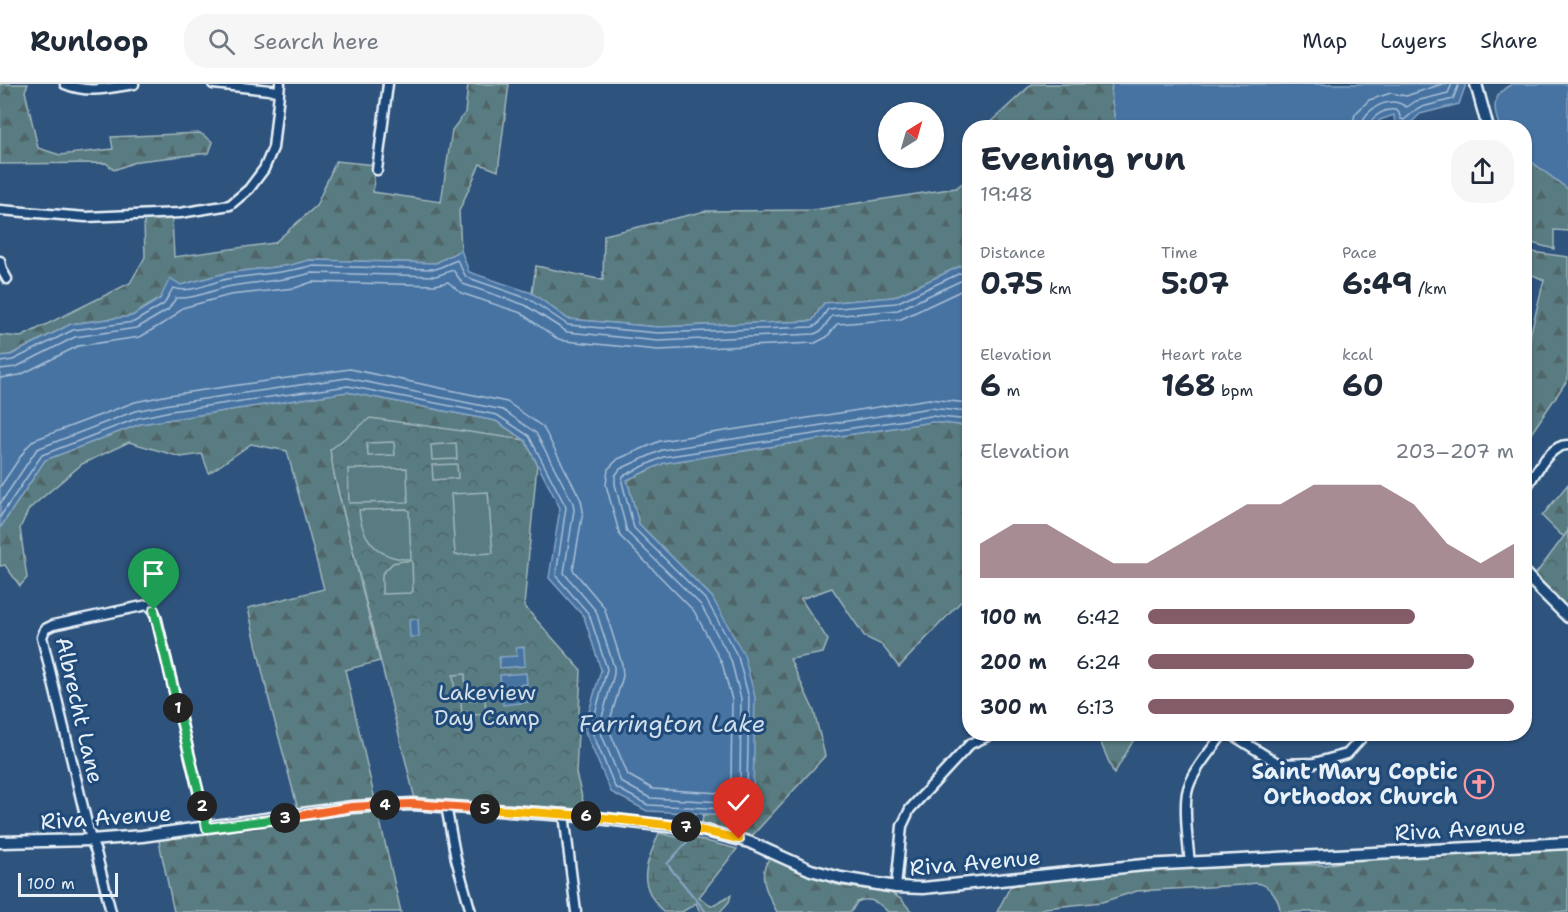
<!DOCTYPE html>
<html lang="en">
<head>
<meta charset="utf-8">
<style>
  :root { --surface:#fff; --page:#f6f6f7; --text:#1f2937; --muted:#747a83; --line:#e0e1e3; --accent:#845c67 }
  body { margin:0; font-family:"Shantell Sans",sans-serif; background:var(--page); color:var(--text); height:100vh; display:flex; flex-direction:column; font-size:22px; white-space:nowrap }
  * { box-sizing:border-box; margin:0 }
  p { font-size:20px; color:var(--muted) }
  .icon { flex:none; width:33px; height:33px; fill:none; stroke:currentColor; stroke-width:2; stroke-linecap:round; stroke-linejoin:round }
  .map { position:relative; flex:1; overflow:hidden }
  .drawer { position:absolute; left:962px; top:36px; width:570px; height:621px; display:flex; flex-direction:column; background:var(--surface); border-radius:24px; box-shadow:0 2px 4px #0004 }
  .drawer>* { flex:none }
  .needle { width:39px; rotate:37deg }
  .fabs { position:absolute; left:878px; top:18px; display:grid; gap:12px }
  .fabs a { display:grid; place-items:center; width:66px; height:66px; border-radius:50%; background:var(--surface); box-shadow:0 2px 4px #0004; font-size:30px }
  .scale { position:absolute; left:18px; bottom:15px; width:100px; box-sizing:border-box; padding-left:6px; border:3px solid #e8f1f8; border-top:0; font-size:16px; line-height:21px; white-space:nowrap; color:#e8f1f8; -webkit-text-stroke:4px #1f4a7a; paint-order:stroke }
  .pin { position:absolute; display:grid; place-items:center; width:51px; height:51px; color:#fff; margin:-62px -26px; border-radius:50% 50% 50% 0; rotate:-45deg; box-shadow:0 0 6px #0007 }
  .pin .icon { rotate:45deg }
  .km { position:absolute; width:30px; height:30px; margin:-15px; border-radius:50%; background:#222; color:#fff; font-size:16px; line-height:30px; text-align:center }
  .round { display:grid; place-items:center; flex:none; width:63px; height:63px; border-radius:24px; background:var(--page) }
  .overview { display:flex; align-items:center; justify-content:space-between; height:102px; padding:0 18px }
  h1 { font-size:33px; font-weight:700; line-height:45px }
  .metrics { display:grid; grid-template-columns:repeat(3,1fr); gap:9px; height:102px; padding:6px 18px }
  .metrics div { display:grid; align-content:center }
  .metrics b { font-size:30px; font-weight:700 }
  .metrics small { font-size:16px; font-weight:400 }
  .metrics p { font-size:16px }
  .chart { height:168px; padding:12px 18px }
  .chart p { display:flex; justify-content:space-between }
  .chart svg { width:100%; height:108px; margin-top:6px; fill:var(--accent); opacity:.7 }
  ul { padding:0 18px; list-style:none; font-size:20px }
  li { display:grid; grid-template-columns:96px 72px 1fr; align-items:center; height:45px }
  li i { height:15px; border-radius:8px; background:var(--accent) }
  header { display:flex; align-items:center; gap:36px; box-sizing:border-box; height:84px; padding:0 30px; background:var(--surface); border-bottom:2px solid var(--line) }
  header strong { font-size:28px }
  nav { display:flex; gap:33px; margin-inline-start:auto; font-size:21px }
  .search { width:420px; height:54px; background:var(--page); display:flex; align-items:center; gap:15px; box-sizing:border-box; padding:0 21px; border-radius:24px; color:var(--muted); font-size:22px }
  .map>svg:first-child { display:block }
</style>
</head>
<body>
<header>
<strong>Runloop</strong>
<div class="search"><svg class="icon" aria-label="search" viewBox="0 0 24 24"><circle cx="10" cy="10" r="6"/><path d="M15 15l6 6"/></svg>Search here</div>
<nav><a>Map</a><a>Layers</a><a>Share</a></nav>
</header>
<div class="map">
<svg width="1568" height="828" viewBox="0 0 1568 828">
  <defs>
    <pattern id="forest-firs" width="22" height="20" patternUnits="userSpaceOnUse" patternTransform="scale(1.5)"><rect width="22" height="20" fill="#597c81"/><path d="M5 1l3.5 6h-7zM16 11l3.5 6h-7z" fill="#506568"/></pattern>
    <pattern id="wetland-marsh" width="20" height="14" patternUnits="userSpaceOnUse" patternTransform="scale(1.5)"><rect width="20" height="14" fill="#597c81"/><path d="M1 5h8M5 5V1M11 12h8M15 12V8" fill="none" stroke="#506568"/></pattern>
    <pattern id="park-crowns" width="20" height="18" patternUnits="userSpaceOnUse" patternTransform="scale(1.5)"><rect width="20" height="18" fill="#597c81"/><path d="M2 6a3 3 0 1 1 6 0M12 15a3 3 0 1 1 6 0" fill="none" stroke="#506568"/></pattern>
  </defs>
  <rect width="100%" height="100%" fill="#2e537d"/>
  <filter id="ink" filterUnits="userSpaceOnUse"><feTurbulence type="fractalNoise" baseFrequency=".0167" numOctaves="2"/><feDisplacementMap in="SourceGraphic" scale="12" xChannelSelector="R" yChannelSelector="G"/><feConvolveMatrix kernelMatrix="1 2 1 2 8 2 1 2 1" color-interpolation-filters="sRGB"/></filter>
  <g filter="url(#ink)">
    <path fill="url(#forest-firs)" stroke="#a0b6bc" stroke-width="1.5" d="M0,0H28L25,7L38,64L60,71L113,65L111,53L200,49L213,58L209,69L138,77L114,86L106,79L0,80Z
      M468,0H509L498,87L480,80L459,127L461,166L436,179L309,176L291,181L226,189L181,201L132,232L71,240L10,271L0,272V251L21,253L130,199L145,173L144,136L172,135L174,173L274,159L316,122L336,77L375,81L373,108L441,118L452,46L465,29Z
      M1032,0H1112L1111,10L1116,43L984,44Z
      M1524,72L1568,105V147L1554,146V165L1524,157Z
      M969,94V178L894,213L824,219L812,237L658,243L568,235L532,209L536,182L603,196L604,151L706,127L813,126L956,104Z
      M1524,167L1568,173V295L1524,360V304L1531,248L1544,196L1524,187Z
      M347,308L496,337L525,356L370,335L334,390L380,577L345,586L401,828H174L158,753L300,733L268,612L248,524L324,505L287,367L251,360L209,389L202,370L181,373L129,358L82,380L29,425L20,444L27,494L20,502L5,481L0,482V444L45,376L140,340Z
      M932,338L969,342V509L899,583L882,561L865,553L832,504L801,515L828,556L823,569L790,575L814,627L825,672L751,753L702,739L703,731H729L712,513L639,440L627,396L664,379Z
      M1568,400V455L1560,450L1542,432Z
      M1097,650H1137L1114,690Z
      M1568,765V828H1280C1280,822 1279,819 1276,814C1267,799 1259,797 1243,801L1137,807L1102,818L1045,824L1033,828H997L1010,803L1027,797L1052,796L1076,791L1227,780L1326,781L1358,775Z
      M771,773L803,789L837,801L891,809L901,815L912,828H888C879,818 869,812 857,818L851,828H777C768,811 755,790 771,773Z"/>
    <path fill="url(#wetland-marsh)" stroke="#a0b6bc" stroke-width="1.5" d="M659,749L689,756L694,754L737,765L699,813L711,822L731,811L729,818L720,828H700L696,819L682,828H663C636,798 645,784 659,749Z"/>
    <path fill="url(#park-crowns)" stroke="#a0b6bc" stroke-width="1.5" d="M370,334L525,356L537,380L524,522L581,586L576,689L586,729L416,719L334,390L330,366Z
      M1568,447V532L1532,495Z"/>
    <path fill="#597c81" stroke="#a0b6bc" stroke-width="1.5" d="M394,358L395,371L368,372L367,359Z
      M456,359L457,375L432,376L431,361Z
      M457,380L458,394L433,396L432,381Z
      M407,384L408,418L349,419L348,385Z
      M488,408L493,469L455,471L451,410Z
      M407,425L409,427L411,475C380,476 362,457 359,426Z
      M403,477H412L413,507L411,509L382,510V490L393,479Z
      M465,590L466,609L455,610L453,591Z
      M485,615L486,630L462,632L461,617Z"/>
    <path fill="#4773a2" stroke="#87a5c4" stroke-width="1.5" d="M1112,0H1466L1459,20L1420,30L1406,44L1395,43L1394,31L1380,36L1373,44L1116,43L1111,10Z
      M1512,0H1568V105L1524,72V44L1500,43C1492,24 1492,10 1512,0Z
      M461,166L469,188L532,209L568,235L658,243L812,237L824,219L894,213L969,178V302L967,304L969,308V342L932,338L664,379L627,396L639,440L712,513L744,571L755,613L753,710L729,731L647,727L611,708L584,645L601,586L584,533L549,494L560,424L525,356L496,337L347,308L140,340L45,376L0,444V272L11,271L71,240L132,232L160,215L170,194L181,201L226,189L291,181L309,176L436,179Z
      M409,535H418L419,553H410Z
      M524,563L525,582L500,584L499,573L517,572L516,564Z
      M526,589L527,600L501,603L500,591Z
      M527,607L528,618L503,621L502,609Z"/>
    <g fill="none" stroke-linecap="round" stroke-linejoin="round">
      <path stroke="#a8bfd6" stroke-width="1.5" d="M1352,44L1355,30L1369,16L1391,9L1406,12L1442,0
        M1361,44C1362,29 1379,18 1393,18C1399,18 1403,21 1407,23L1416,17L1448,9L1452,0
        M1369,44C1371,31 1387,23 1398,27L1401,35L1404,36L1418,24L1453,15L1459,0
        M0,278L13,276L73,246L134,238L164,220L173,204C190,210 209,199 227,195C254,190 282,190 310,182L436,185L457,176L466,193L529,215L568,241L658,249L812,243L817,241L828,225L896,219L969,185
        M0,285L16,283L75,253L137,244L168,226L176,214C193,215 211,207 227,203C255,197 283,198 311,189L436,192L453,186L463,200L525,221L567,248L658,257L814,250L821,247L832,232L898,226L969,193
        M0,294L20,291L78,262L140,253L172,234L182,224L230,211L295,204L312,198L435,201L448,198L461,209L521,229L556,254L565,257L658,266L815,259L827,253L837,240L901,235L969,203
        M0,403L27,363L34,356L135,318L169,311L350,285L507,318L543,343L581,416L583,427L573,486L604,523L622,580L623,592L608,643L628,691L653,705L720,709L731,699L732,616L722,579L694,527L620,452L606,401L608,385L618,375L660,357L929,315L969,319
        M0,420L37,365L135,327L170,320L347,294L503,326L536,349L573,419L574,426L564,489L596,527L614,583V590L599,644L621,698L650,714L723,718L740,703L741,615L731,576L701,521L627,448L615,400V392L620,385L662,366L930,324L969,328
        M0,433L42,371L138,334L171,327L348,302L497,331L529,352L566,423L556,492L589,530L607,585L591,645L615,703L648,721L726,725L747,707L749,614L738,573L707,517L634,444L622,398L623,392L663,373L931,332L969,336"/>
      <path stroke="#87a5c4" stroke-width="2" d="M692,743L695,730
        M691,748L689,756L667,780L706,828"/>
      <g stroke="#e8f1f8" stroke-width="13">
        <path id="minor" d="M65,0C88,10 109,4 134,0
          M213,0L279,7
          M377,86L388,0
          M0,126L86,133L180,129L230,121L249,105L264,85L273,64L280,0
          M0,177L2,186L7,195
          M1524,407C1534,393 1549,360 1568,361
          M1231,650L1279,680L1314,679L1347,670L1365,650
          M446,722L456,775L471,828
          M564,730L576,828
          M1190,779C1188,762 1184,725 1187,709C1190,690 1212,665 1223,650
          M896,803L902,742L910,725L970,660L992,650
          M111,828L96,768L91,756L42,553L45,545L53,541L147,521L151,523L156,532L207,744"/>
      </g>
      <g stroke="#e8f1f8" stroke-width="15">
        <path id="tertiary" d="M1476,0L1488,44
          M1524,489L1568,533
          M0,758L91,756L142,752L352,723L412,720L580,732L702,746L749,758L811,786L841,794L896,803L923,804L1144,781L1568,759"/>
      </g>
      <use href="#minor" stroke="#1f4a7a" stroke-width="8"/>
      <use href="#tertiary" stroke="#1f4a7a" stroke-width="10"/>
    </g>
  </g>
  <g fill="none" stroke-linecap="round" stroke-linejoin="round" filter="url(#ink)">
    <g stroke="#fff" stroke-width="12">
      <path id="split-1" d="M154,526L178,624"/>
    </g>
    <g stroke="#fff" stroke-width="12">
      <path id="split-2" d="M178,624L202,722"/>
    </g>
    <g stroke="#fff" stroke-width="12">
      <path id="split-3" d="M202,722L207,744L285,734"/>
    </g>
    <g stroke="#fff" stroke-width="12">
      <path id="split-4" d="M285,734L352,723L385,721"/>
    </g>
    <g stroke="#fff" stroke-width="12">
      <path id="split-5" d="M385,721L412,720L485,725"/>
    </g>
    <g stroke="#fff" stroke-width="12">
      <path id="split-6" d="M485,725L586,732"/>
    </g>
    <g stroke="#fff" stroke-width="12">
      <path id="split-7" d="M586,732L686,743"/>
    </g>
    <g stroke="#fff" stroke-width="12">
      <path id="split-8" d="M686,743L739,755"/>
    </g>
    <use href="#split-1" stroke="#22a559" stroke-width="8"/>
    <use href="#split-2" stroke="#22a559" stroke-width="8"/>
    <use href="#split-3" stroke="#22a559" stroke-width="8"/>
    <use href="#split-4" stroke="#f0652b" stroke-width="8"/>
    <use href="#split-5" stroke="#f0652b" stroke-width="8"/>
    <use href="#split-6" stroke="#f5b400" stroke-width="8"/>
    <use href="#split-7" stroke="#f5b400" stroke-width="8"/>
    <use href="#split-8" stroke="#f5b400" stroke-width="8"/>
  </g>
  <defs>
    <g id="church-ring" transform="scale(1.5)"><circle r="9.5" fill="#1f4a7a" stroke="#ff9aa2" stroke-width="1.5"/><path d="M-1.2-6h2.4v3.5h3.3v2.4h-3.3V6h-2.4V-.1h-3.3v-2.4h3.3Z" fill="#ff9aa2"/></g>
  </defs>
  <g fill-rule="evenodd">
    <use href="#church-ring" x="1479" y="700"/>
  </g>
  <g text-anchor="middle" stroke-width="6" stroke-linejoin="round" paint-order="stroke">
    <g font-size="22" fill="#d3dfe6" stroke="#1f4a7a">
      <text x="487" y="616">Lakeview<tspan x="487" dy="25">Day Camp</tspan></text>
    </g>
    <g font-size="22" fill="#e8f1f8" stroke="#1f4a7a">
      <text transform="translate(80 626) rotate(77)" y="8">Albrecht Lane</text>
      <text transform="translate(106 733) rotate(-4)" y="8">Riva Avenue</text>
      <text transform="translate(1460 745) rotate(-3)" y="8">Riva Avenue</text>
      <text transform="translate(975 778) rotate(-5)" y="8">Riva Avenue</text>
    </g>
    <g font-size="22" font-weight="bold" fill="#e8f1f8" stroke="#1f4a7a" text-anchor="end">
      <text x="1458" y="695">Saint Mary Coptic<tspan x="1458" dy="25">Orthodox Church</tspan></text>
    </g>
    <g font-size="24" font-style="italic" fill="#d0deeb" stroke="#1f4a7a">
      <text x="672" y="648">Farrington Lake</text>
    </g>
  </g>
</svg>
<div class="fabs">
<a><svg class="needle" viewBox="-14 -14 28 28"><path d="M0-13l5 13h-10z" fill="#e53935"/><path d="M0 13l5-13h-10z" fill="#747a83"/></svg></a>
</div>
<div class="scale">100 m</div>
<div class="pin" style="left:154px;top:526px;background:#1e9e55"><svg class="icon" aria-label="arrive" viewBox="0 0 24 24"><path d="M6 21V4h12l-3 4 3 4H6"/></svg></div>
<div class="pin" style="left:739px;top:755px;background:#d93025"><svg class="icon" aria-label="check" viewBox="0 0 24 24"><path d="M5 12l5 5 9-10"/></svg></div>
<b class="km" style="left:178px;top:624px">1</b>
<b class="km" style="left:202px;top:722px">2</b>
<b class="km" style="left:285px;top:734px">3</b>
<b class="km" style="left:385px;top:721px">4</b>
<b class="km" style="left:485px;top:725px">5</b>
<b class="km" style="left:586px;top:732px">6</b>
<b class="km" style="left:686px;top:743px">7</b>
<section class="drawer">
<div class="overview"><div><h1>Evening run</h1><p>19:48</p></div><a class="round"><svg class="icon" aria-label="share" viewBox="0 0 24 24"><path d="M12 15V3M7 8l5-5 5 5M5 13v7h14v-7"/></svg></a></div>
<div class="metrics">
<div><p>Distance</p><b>0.75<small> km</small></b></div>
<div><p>Time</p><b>5:07</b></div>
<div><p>Pace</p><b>6:49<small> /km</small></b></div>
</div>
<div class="metrics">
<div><p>Elevation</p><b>6<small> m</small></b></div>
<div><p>Heart rate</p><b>168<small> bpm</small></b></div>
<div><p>kcal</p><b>60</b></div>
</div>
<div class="chart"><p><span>Elevation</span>203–207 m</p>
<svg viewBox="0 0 160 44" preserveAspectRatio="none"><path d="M0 44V30L10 22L20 22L30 30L40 38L50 38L60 30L70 22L80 14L90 14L100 6L110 6L120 6L130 14L140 30L150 38L160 30V44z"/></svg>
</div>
<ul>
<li><b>100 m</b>6:42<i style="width:73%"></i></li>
<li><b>200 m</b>6:24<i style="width:89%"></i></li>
<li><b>300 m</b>6:13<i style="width:100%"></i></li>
</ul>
</section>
</div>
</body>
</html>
